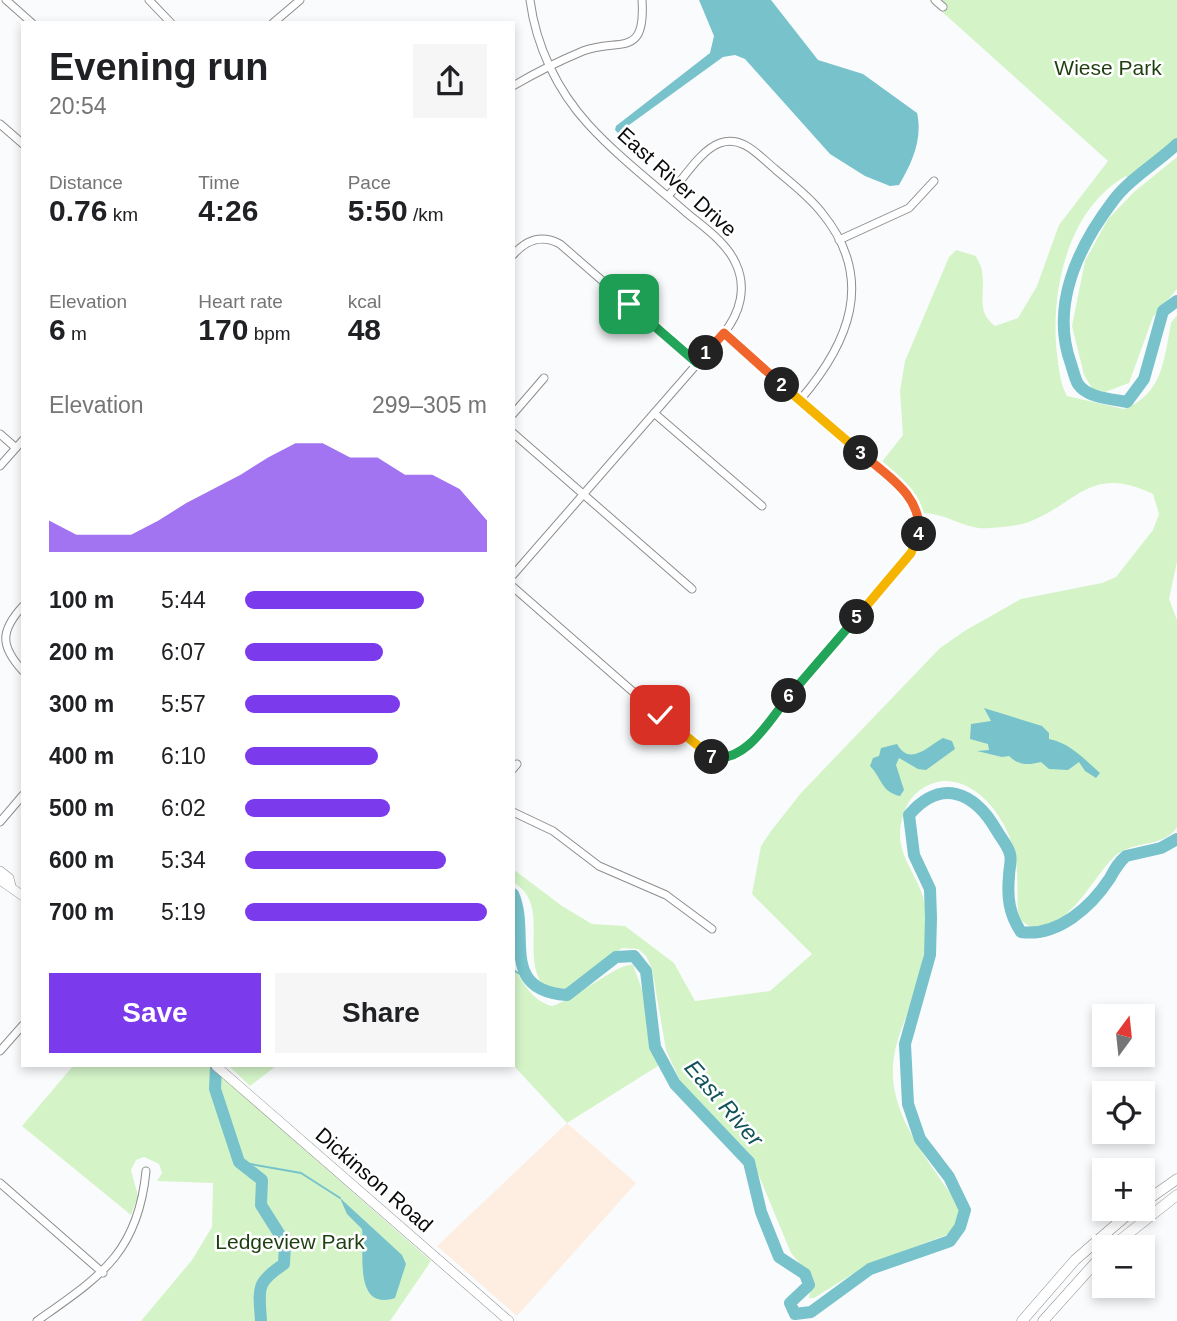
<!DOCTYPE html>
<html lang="en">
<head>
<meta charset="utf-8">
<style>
  :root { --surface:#fff; --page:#f6f6f6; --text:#202124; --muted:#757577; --accent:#7c3aed }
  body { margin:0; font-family:Helvetica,sans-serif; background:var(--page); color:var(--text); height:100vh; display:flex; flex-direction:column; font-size:26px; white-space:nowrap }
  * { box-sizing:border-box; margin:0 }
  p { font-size:23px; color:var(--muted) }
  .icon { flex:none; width:38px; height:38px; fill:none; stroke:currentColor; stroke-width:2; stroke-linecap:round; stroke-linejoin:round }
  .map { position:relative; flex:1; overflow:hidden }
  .sheet { position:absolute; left:21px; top:21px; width:494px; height:1046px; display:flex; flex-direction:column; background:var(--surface); border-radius:0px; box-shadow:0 4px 10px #0003 }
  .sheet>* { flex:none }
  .needle { width:46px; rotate:15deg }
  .controls { position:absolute; left:1092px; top:1004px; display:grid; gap:14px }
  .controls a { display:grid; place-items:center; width:63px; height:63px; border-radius:0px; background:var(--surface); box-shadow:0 4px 10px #0003; font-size:35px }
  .pin { position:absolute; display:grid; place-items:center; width:60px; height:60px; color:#fff; margin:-30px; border-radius:14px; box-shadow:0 4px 10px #0006 }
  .km { position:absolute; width:35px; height:35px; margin:-18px; border-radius:50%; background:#222; color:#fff; font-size:19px; line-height:35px; text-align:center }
  .round { display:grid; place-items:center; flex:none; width:74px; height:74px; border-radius:0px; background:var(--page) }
  .head { display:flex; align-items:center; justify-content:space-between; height:119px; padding:0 28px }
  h1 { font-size:38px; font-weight:600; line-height:52px }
  .figures { display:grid; grid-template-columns:repeat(3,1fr); gap:10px; height:119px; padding:7px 28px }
  .figures div { display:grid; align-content:center }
  .figures b { font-size:30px; font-weight:600 }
  .figures small { font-size:19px; font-weight:400 }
  .figures p { font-size:19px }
  .chart { height:196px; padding:14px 28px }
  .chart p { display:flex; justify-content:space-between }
  .chart svg { width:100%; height:126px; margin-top:7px; fill:var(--accent); opacity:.7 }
  .action { display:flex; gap:14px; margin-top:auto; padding:14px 28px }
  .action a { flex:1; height:80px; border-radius:0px; background:var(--accent); color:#fff; font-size:28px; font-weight:600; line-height:80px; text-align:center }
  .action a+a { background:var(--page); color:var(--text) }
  ul { padding:0 28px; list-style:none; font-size:23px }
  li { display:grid; grid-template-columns:112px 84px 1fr; align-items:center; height:52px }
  li i { height:18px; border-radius:9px; background:var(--accent) }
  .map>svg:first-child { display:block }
</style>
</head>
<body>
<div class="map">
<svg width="1177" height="1321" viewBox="0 0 1177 1321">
  <rect width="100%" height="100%" fill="#fafbfd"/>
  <path fill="#fdeee1" d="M567,1123L636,1183L517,1316L437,1246Z"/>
  <path fill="#d4f4c8" d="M929,0H1177V147L1137,185L1126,176C1067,209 1050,293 1057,354C1059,368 1060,384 1067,396L1124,409C1163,394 1164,359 1171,323L1177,315V562L1169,599L1177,620V827C1165,848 1131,840 1114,857C1089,882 1072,928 1030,927L1019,919C1016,898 1019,876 1015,855C1009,823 980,779 943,781C926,783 912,793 906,808C886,855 922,870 926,912C929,948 918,978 908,1011C903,1026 896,1041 894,1057C885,1113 930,1161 958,1205L960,1213L956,1226L949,1234L867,1265L814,1298H809L812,1278L791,1253L750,1154L681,1083L666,1050L652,969L646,956L638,949L622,948L568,989L544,987C519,955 552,905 513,882V869L562,906L592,924L625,926L674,963L695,1001L770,991L812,954L752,894L761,846L771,831L801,793L940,648L966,630L1021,599L1102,583L1116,577L1153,530L1159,514L1153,494C1091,464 1079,502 1029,522C1017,526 1003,527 991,528C966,531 947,513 923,513L915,495L881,463L903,435L900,391L905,361L949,257L956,250L976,256C978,261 982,267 982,272C986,294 975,311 995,326L1018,318L1037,286L1059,225L1108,161Z
    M1177,157V289L1153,317L1129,383L1105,392L1093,390L1084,375L1072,326L1085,261L1108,219L1134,192Z
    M513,964C521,981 532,1001 552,1006C574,1000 619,962 633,965L644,995L658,1066L567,1123L513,1065Z
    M73,1066H209L431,1261L390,1321H141L192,1260L212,1227L213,1183L157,1181L162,1173L159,1164L144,1157L136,1160L131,1170L138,1196L131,1215L22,1126Z
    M229,1066H276L250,1086Z"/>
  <path fill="#77c2cb" d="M699,0H771L818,60L863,74L917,113C923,139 912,163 899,185L890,186L865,176L830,154L745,59L735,55L723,57L618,133L615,130L616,126L710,53L714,36Z
    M984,708L1042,726L1049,733V739C1070,743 1084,759 1100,773L1096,778L1085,771L1079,762L1068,770L1049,769L1041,762C1028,765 1019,766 1009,756L1002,757L977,751L989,750L988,744L970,739L971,724L991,721Z
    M943,738L952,741L955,749L926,770L918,769L899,758L896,765L904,790L900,796C881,792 882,778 870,766L873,758L879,756L881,748L897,744C910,767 928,746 943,738Z
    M340,1198L402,1255L406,1264L395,1298C352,1312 365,1248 362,1229L347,1214Z"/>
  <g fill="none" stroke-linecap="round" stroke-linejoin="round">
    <path stroke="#77c2cb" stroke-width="2" d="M513,970L527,978
      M239,1162L301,1173L340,1198"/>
    <path stroke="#77c2cb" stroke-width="12" d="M1177,144C1157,163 1129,179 1113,201C1078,247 1050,306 1071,364C1073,370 1075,379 1078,384C1087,398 1112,399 1127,402L1144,379L1163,311L1177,301
      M513,894C531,934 498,990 567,995L616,957L634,956L646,971L655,1047L675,1084L749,1162L761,1212L779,1257L805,1274L809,1285L790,1303L795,1314L811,1312L870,1269L950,1241L960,1227L965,1210L949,1177L920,1139L908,1104L905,1044L930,955L931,918L930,889L914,855L909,815C941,778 974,791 997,831C1001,838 1008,846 1010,854C1012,860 1009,869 1009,876C1007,897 1009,914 1021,932C1058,937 1091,907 1110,878C1115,869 1118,863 1126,856L1161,848L1177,839
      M216,1066L215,1089L239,1162L262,1180L261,1205L285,1243L284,1264C255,1283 259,1289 261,1321"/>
    <g stroke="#8d8e90" stroke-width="9">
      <path id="minor" d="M6,0L32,23
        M149,0L171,23
        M935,0L943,7
        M273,23L300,0
        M513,86C535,73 559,61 583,51C618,37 646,60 642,0
        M0,124L23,144
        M668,196C682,181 700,150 720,143C743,135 759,156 775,169C791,183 809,196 822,213C876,279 849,343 800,400
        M839,240L909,208L934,181
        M513,255C526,240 541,234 560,244L697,363
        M654,413L762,506
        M513,414L544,378
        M513,433L692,589
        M0,434L16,448
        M0,466L23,440
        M513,575L724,333C740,313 747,288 736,264C727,243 705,228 688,214C655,185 618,157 588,124C557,90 536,46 530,0
        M513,587L702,752L724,758L742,751L908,557C922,538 922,517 910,498L724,333
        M23,606C0,631 0,646 23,671
        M513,769L517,764
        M513,812L553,831L599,866L666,895L712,929
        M0,822L23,795
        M0,1051L23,1025
        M0,1183L103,1273
        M37,1321C99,1277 138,1254 146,1171"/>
    </g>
    <g stroke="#8d8e90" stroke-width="10">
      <path id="tertiary" d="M0,871L9,878L11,886
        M0,880L23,896
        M216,1066L509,1321"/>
    </g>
    <g stroke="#8d8e90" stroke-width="11">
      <path id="secondary" d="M1143,1203L1177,1179
        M1110,1248L1177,1195
        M1022,1321L1075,1260L1134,1209
        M1043,1321L1104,1253"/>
    </g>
    <use href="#minor" stroke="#fff" stroke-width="7"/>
    <use href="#tertiary" stroke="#fff" stroke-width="9"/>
    <use href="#secondary" stroke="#fff" stroke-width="10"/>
  </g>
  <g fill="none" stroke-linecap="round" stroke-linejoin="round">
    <g stroke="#fff" stroke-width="14">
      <path id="split-1" d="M629,304L697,363L706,353"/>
    </g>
    <g stroke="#fff" stroke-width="14">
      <path id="split-2" d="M706,353L724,333L782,385"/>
    </g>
    <g stroke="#fff" stroke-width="14">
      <path id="split-3" d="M782,385L861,453"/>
    </g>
    <g stroke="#fff" stroke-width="14">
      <path id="split-4" d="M861,453C887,476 922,495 919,534"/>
    </g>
    <g stroke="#fff" stroke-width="14">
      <path id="split-5" d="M857,617L911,553L919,534"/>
    </g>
    <g stroke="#fff" stroke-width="14">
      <path id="split-6" d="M789,696L857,617"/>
    </g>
    <g stroke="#fff" stroke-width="14">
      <path id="split-7" d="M712,757C746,764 770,719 789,696"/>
    </g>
    <g stroke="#fff" stroke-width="14">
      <path id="split-8" d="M660,715L712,757"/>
    </g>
    <use href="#split-1" stroke="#22a559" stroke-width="9"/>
    <use href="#split-2" stroke="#f0652b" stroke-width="9"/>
    <use href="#split-3" stroke="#f5b400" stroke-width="9"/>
    <use href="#split-4" stroke="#f0652b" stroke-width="9"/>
    <use href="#split-5" stroke="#f5b400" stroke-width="9"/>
    <use href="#split-6" stroke="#22a559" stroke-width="9"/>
    <use href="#split-7" stroke="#22a559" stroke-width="9"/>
    <use href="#split-8" stroke="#f5b400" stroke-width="9"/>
  </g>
  <g text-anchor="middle" stroke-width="5" stroke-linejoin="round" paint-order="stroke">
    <g font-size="21" fill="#1e3f0f" stroke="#fff">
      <text x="1108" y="75">Wiese Park</text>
      <text x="290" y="1249">Ledgeview Park</text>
    </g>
    <g font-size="21" fill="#0b0b0c" stroke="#fff">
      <text transform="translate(677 182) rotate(42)" y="7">East River Drive</text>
      <text transform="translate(374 1180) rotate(41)" y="7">Dickinson Road</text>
    </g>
    <g font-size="23" font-style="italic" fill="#12535a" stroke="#fff">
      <text transform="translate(724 1103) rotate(49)" y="8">East River</text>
    </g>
  </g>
</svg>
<div class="controls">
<a><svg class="needle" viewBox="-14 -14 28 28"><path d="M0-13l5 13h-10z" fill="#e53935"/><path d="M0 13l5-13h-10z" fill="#757577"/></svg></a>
<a><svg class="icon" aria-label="locate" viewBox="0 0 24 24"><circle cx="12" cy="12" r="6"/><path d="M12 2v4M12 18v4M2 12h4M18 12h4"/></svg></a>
<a>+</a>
<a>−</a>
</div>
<div class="pin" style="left:629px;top:304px;background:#1e9e55"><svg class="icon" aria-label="arrive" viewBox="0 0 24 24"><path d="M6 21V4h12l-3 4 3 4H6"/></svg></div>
<div class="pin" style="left:660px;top:715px;background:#d93025"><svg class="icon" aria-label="check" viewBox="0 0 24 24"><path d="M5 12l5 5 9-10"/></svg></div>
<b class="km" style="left:706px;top:353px">1</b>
<b class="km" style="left:782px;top:385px">2</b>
<b class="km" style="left:861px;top:453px">3</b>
<b class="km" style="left:919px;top:534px">4</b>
<b class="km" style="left:857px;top:617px">5</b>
<b class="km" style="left:789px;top:696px">6</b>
<b class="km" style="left:712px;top:757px">7</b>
<section class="sheet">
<div class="head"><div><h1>Evening run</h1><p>20:54</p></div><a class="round"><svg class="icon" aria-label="share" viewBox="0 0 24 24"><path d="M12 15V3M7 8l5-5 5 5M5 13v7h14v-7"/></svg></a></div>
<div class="figures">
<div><p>Distance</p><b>0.76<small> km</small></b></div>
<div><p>Time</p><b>4:26</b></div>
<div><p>Pace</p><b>5:50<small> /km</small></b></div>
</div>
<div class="figures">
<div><p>Elevation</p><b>6<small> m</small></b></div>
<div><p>Heart rate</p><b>170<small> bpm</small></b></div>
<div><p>kcal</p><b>48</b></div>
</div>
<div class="chart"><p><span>Elevation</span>299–305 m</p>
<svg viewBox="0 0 160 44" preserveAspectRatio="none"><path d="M0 44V33L10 38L20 38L30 38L40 33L50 27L60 22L70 17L80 11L90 6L100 6L110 11L120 11L130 17L140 17L150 22L160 33V44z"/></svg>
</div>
<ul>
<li><b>100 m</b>5:44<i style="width:74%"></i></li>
<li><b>200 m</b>6:07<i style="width:57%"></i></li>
<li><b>300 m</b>5:57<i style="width:64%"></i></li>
<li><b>400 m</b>6:10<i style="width:55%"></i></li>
<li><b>500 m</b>6:02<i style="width:60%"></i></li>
<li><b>600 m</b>5:34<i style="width:83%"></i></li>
<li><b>700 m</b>5:19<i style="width:100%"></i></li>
</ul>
<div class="action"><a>Save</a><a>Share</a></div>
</section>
</div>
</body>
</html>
